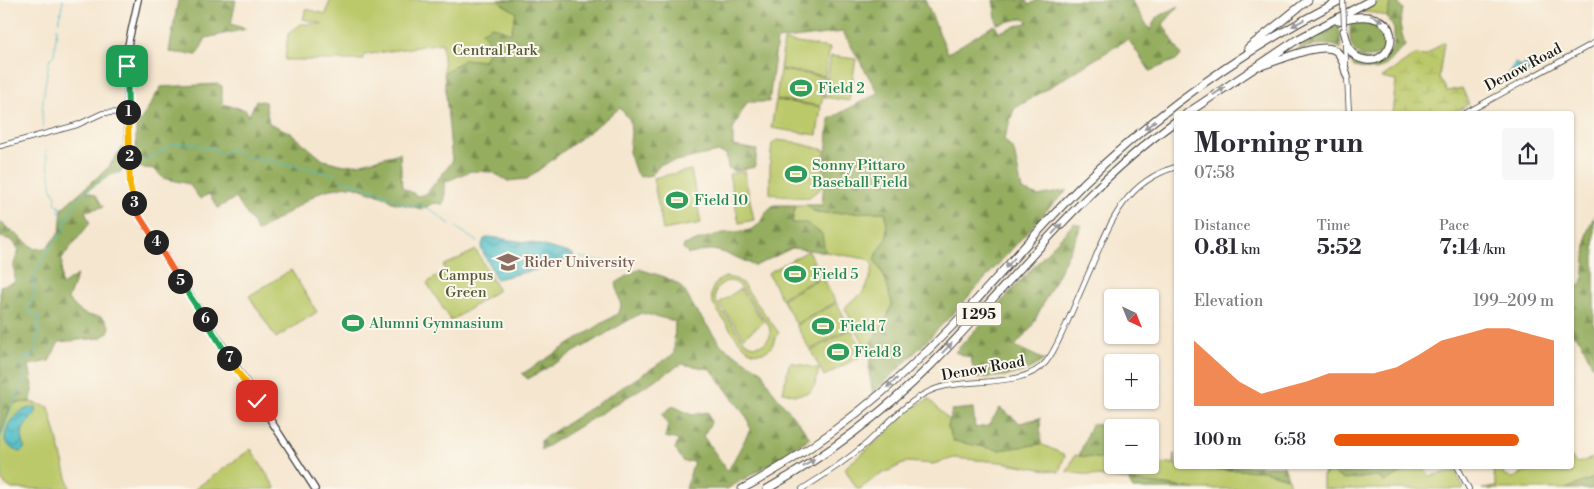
<!DOCTYPE html>
<html lang="en">
<head>
<meta charset="utf-8">
<style>
  :root { --surface:#fff; --page:#f7f7f7; --text:#2b2b33; --muted:#7c7c81; --accent:#ea580c }
  body { margin:0; font-family:"Libre Bodoni",serif; background:var(--page); color:var(--text); height:100vh; display:flex; flex-direction:column; font-size:19px; white-space:nowrap }
  * { box-sizing:border-box; margin:0 }
  p { font-size:16px; color:var(--muted) }
  .icon { flex:none; width:28px; height:28px; fill:none; stroke:currentColor; stroke-width:2; stroke-linecap:round; stroke-linejoin:round }
  .map { position:relative; flex:1; overflow:hidden }
  .sheet { position:absolute; left:1174px; top:111px; width:400px; height:358px; display:flex; flex-direction:column; background:var(--surface); border-radius:5px; box-shadow:0 1px 4px #0004 }
  .sheet>* { flex:none }
  .needle { width:32px; rotate:137deg }
  .fabs { position:absolute; left:1104px; top:289px; display:grid; gap:10px }
  .fabs a { display:grid; place-items:center; width:55px; height:55px; border-radius:5px; background:var(--surface); box-shadow:0 1px 4px #0004; font-size:25px }
  .pin { position:absolute; display:grid; place-items:center; width:42px; height:42px; color:#fff; margin:-21px; border-radius:10px; box-shadow:0 2px 8px #0006 }
  .km { position:absolute; width:25px; height:25px; margin:-12px; border-radius:50%; background:#222; color:#fff; font-size:14px; line-height:25px; text-align:center }
  .round { display:grid; place-items:center; flex:none; width:52px; height:52px; border-radius:5px; background:var(--page) }
  .headline { display:flex; align-items:center; justify-content:space-between; height:85px; padding:0 20px }
  h1 { font-size:28px; font-weight:800; line-height:38px }
  .metrics { display:grid; grid-template-columns:repeat(3,1fr); gap:8px; height:85px; padding:5px 20px }
  .metrics div { display:grid; align-content:center }
  .metrics b { font-size:21px; font-weight:800 }
  .metrics small { font-size:14px; font-weight:400 }
  .metrics p { font-size:14px }
  .chart { height:140px; padding:10px 20px }
  .chart p { display:flex; justify-content:space-between }
  .chart svg { width:100%; height:90px; margin-top:5px; fill:var(--accent); opacity:.7 }
  ul { padding:0 20px; list-style:none; font-size:16px }
  li { display:grid; grid-template-columns:80px 60px 1fr; align-items:center; height:38px }
  li i { height:12px; border-radius:6px; background:var(--accent) }
  .map>svg:first-child { display:block }
</style>
</head>
<body>
<div class="map">
<svg width="1594" height="489" viewBox="0 0 1594 489">
  <defs>
    <pattern id="forest-firs" width="22" height="20" patternUnits="userSpaceOnUse" patternTransform="scale(1.25)"><rect width="22" height="20" fill="#94ad5f"/><path d="M5 1l3.5 6h-7zM16 11l3.5 6h-7z" fill="#788c4e"/></pattern>
    <pattern id="wetland-marsh" width="20" height="14" patternUnits="userSpaceOnUse" patternTransform="scale(1.25)"><rect width="20" height="14" fill="#bbc96b"/><path d="M1 5h8M5 5V1M11 12h8M15 12V8" fill="none" stroke="#a0ac5c"/></pattern>
    <pattern id="water-waves" width="16" height="10" patternUnits="userSpaceOnUse" patternTransform="scale(1.25)"><rect width="16" height="10" fill="#4fbdc6"/><path d="M0 5q4-4 8 0t8 0" fill="none" stroke="#4199a0"/></pattern>
  </defs>
  <rect width="100%" height="100%" fill="#fbf7ec"/>
  <filter id="ink" filterUnits="userSpaceOnUse"><feTurbulence type="fractalNoise" baseFrequency=".02" numOctaves="2"/><feDisplacementMap in="SourceGraphic" scale="10" xChannelSelector="R" yChannelSelector="G"/><feConvolveMatrix kernelMatrix="1 2 1 2 8 2 1 2 1" color-interpolation-filters="sRGB"/></filter>
  <filter id="wash" filterUnits="userSpaceOnUse"><feTurbulence type="fractalNoise" baseFrequency=".0096" numOctaves="4" result="noise"/><feDisplacementMap in="SourceGraphic" scale="20" xChannelSelector="R" yChannelSelector="G"/><feGaussianBlur stdDeviation="1.12" result="paint"/><feColorMatrix in="noise" values="0 0 0 0 0 0 0 0 0 0 0 0 0 0 0 0 0 1.4 0 .05"/><feComposite in="paint" operator="in"/></filter>
  <g filter="url(#wash)">
    <rect width="100%" height="100%" fill="#f5e6cf"/>
    <path fill="#bbc96b" stroke="#6c7244" fill-rule="evenodd" d="M330,0H628L630,30L444,73L442,43L364,55L363,60H285L288,34L301,24H323L303,19L306,9L326,14Z
      M1383,0H1395L1390,4L1387,17L1375,13L1360,12Z
      M784,41L830,48L825,76L780,69Z
      M831,56L856,59L849,101L824,97Z
      M780,70L826,77L821,106L776,99Z
      M776,100L821,107L817,135L771,128Z
      M777,140L793,142L825,150L821,188L808,198L770,194V161L772,144Z
      M691,170L701,223L663,230L653,178Z
      M744,171L754,220L739,223L729,174Z
      M795,205H807L813,211L823,213L886,212L887,238L874,259C881,270 892,290 892,303C892,315 873,338 867,349L845,309C848,301 857,299 863,292C869,284 871,275 873,265L867,259L825,252L821,233L792,224Z
      M476,250L498,290L451,321L427,283L446,270L443,266Z
      M808,251L822,276L781,298L768,273Z
      M291,270L317,312L276,338L249,296Z
      M726,277L736,279L742,283L779,333C774,337 775,344 769,349C763,354 753,354 747,349C739,344 721,315 714,306C708,293 712,282 726,277ZM728,281L734,282L739,285L769,326L770,331V337L764,344L754,346L746,343L716,302C713,292 717,284 728,281Z
      M822,277L836,302L796,324L782,299Z
      M740,289L764,322L744,337L719,303Z
      M837,303L850,328L810,350L796,325Z
      M851,329L865,354L824,376L811,351Z
      M791,362L819,369L815,385L809,393L795,395L783,392L789,364Z
      M929,399L950,421L948,427L999,450L1041,444L1065,455L1059,472L1000,462L954,458L933,464L907,462L876,477L860,489H857L845,469L848,465L886,434L910,409Z
      M30,402L49,407L70,489H12L5,484L0,478V438L10,408L15,403Z
      M251,449L276,489H195Z
      M1175,453L1176,466H1190L1191,468L1264,471L1288,478L1291,489H1195L1067,472L1075,455L1112,460V465H1150V463L1174,464Z
      M1571,456L1576,463L1594,458V478L1566,489H1482L1497,487L1492,468L1502,467L1504,476L1513,478L1530,470L1529,466H1571Z
      M1413,466H1423L1429,476L1455,471L1464,489H1323V476L1330,471L1344,480L1377,476L1384,482Z"/>
    <path fill="url(#forest-firs)" stroke="#58643e" d="M178,0H236L231,24L246,29L206,38L197,55L169,52Z
      M500,0H925L948,53L991,27L995,25L999,32L1028,22L1024,18L997,24L993,0H1026L1029,5L1037,0H1131L1150,30L1156,18L1179,6L1163,24L1181,55L1178,59L1150,71L1128,39L1014,109L1004,139L1014,151L1022,190L1038,196L1068,190L1048,209C991,272 935,336 873,393L869,373L870,357L867,349L888,315L892,304L884,275L874,259L887,238L886,212L823,213L813,211L807,205H822L829,119L878,93L843,32L777,40L769,102H747L733,129V146L757,150L755,167L734,171L728,168L726,154L718,152L661,164L652,175L640,177L636,173L629,152L631,133L630,120L620,108L527,179L508,181L492,172L470,171L445,182V199L443,204L433,203L422,209L392,202L387,198L353,186H348L326,190L320,192L257,232L253,223L235,198L218,208L209,194L200,199L189,184L163,178L154,169L136,167V128L161,87L218,84L222,86V104L246,110L249,116L256,100L265,102L269,123L291,133L323,160L345,165L358,164L400,153L402,187L418,196L426,194L452,162L444,73L465,59L484,61L489,50L482,46L488,39L481,32L492,26L511,33L516,12L502,4Z
      M1395,0H1400L1398,3L1403,9L1400,25L1405,46C1395,54 1388,69 1374,70C1368,70 1360,68 1354,67L1351,62L1350,53L1373,62L1385,58L1391,51L1394,42V29L1387,17L1390,4Z
      M1369,17L1388,28C1387,34 1389,42 1386,48C1379,61 1355,60 1351,44C1349,37 1351,27 1350,20Z
      M1339,24L1341,49C1327,40 1311,47 1296,50Z
      M122,147L123,171L111,175L86,191L96,195L103,207L85,211L90,223L62,258L61,286L77,275L68,299C72,303 78,310 83,313C96,320 103,310 110,328L107,334L100,338L59,342L49,361L29,365L33,386L30,402L15,403L10,408L0,438V286L15,282L14,264L19,250L12,240L0,237V222L35,249L46,248L60,232L62,208L108,168Z
      M774,205H795L792,223H806L822,234L825,252L792,248L755,266C742,260 727,252 712,250C704,249 696,254 688,254L683,249L684,245C696,241 707,237 719,234C730,231 743,234 754,228C764,222 763,211 774,205Z
      M1594,216V369L1580,339L1571,333V293L1583,281L1587,233Z
      M1074,223L1082,226L1031,328L1015,346L1044,360C1018,378 1006,376 975,378L971,358L955,352Z
      M639,269L665,277L678,284L684,290L693,306L722,346L763,372L766,380L775,394L799,423L810,438L773,462L727,489H686L694,461L684,462L675,449L678,440L665,437L668,425L662,414L673,406L692,415L708,412L711,423L703,436L728,471L750,430L748,419L711,369L681,364L541,450V440L674,354L675,321L641,313L528,379L522,374L617,314L621,307L616,283Z
      M973,408L975,428L988,426L1000,408L1020,423L1040,418L1041,444L999,450L953,441L948,427L952,410Z
      M1091,424L1117,427L1112,428V460L1079,456Z
      M1198,466H1284L1288,478L1264,471L1198,469Z
      M1325,466H1413L1384,482L1377,476L1344,480L1330,471L1323,476Z
      M1594,478V489H1566Z
      M1128,480L1195,489H1133Z"/>
    <path fill="url(#wetland-marsh)" stroke="#6c7244" d="M1444,42L1439,77L1447,91L1462,88L1469,104L1452,114H1392L1396,81L1381,78L1415,55L1426,56L1439,45Z"/>
    <path fill="url(#water-waves)" stroke="#366c71" d="M1515,63L1522,67L1524,63H1529L1531,65L1529,71L1526,73H1522L1511,78L1508,75V73Z
      M489,237L533,243L573,254L574,257L539,269L496,279L481,248L484,239Z
      M33,407L37,408C36,418 24,422 22,433C22,438 24,444 24,449L20,452L11,448L5,441C5,423 16,411 33,407Z"/>
    <g fill="none" stroke-linecap="round" stroke-linejoin="round">
      <path stroke="#4fbdc6" stroke-width="1" d="M59,21L63,0
        M43,129C40,106 46,82 49,60L54,55L57,28
        M46,151L52,189L56,197L55,203L60,206L59,212L66,220
        M132,167L166,149L172,144H196L205,149L208,147L215,148L219,154H225L229,149L240,153L246,158L254,157L265,162L267,157L279,163L335,174
        M341,179L382,193L404,204L428,208L450,224
        M456,227L477,242
        M578,257L611,262L625,269
        M0,440L11,408L24,383L26,374L21,366C21,361 23,357 28,356L29,358L33,356L37,346L39,317L34,314L30,313L28,306L31,302L35,294L33,277L49,248L64,231L67,220L74,205L82,195L104,178L114,173L128,168
        M0,459L2,474L0,479"/>
    </g>
  </g>
  <g filter="url(#ink)">
    <g fill="none" stroke-linecap="round" stroke-linejoin="round">
      <g stroke="#3d3a37" stroke-width="6">
        <path id="minor" d="M1345,42L1346,65
          M1347,75L1349,114
          M1464,114L1594,43
          M0,146L77,125L103,113L128,112
          M1457,466L1469,489
          M802,489C825,475 847,460 867,443C888,424 908,399 935,389C967,377 1024,389 1046,362C1055,351 1060,337 1066,325C1075,304 1084,284 1093,263C1111,220 1127,181 1176,167"/>
      </g>
      <g stroke="#3d3a37" stroke-width="8">
        <path id="major" d="M138,0L128,45L127,66V107L130,185L135,207L144,224L315,489"/>
      </g>
      <g stroke="#3d3a37" stroke-width="9">
        <path id="highway" d="M1338,21C1408,0 1399,65 1366,60C1359,59 1353,55 1350,50C1347,44 1346,37 1344,31
          M1248,48L1308,0
          M1260,66C1276,62 1322,40 1336,51C1343,56 1344,67 1347,76
          M1186,114L1298,39L1371,0
          M742,489C822,446 892,389 954,324C998,278 1039,228 1084,183C1160,109 1247,48 1341,0
          M767,489C826,456 882,414 930,366C1011,284 1081,189 1176,121"/>
      </g>
      <use href="#minor" stroke="#fff" stroke-width="4.5"/>
      <use href="#major" stroke="#fff" stroke-width="5.5"/>
      <use href="#highway" stroke="#fff" stroke-width="7"/>
      <g stroke="#3d3a37" stroke-width="6" stroke-linecap="butt">
        <path id="minor-bridge" d="M1343,0L1344,26"/>
      </g>
      <use href="#minor-bridge" stroke="#fff" stroke-width="4.5"/>
    </g>
    <defs><path id="oneway-solid" d="M-6-.8H1V-3.2L6.5 0L1 3.2V.8H-6Z" transform="scale(1.25)"/></defs>
    <g fill="#999">
      <use href="#oneway-solid" transform="translate(1377 18) rotate(23)"/>
      <use href="#oneway-solid" transform="translate(1298 23) rotate(151)"/>
      <use href="#oneway-solid" transform="translate(1219 91) rotate(-34)"/>
      <use href="#oneway-solid" transform="translate(1150 125) rotate(142)"/>
      <use href="#oneway-solid" transform="translate(1057 229) rotate(-47)"/>
      <use href="#oneway-solid" transform="translate(1010 263) rotate(132)"/>
      <use href="#oneway-solid" transform="translate(947 348) rotate(-46)"/>
      <use href="#oneway-solid" transform="translate(892 383) rotate(139)"/>
      <use href="#oneway-solid" transform="translate(809 463) rotate(-33)"/>
    </g>
  </g>
  <g fill="none" stroke-linecap="round" stroke-linejoin="round" filter="url(#ink)">
    <g stroke="#fff" stroke-width="10">
      <path id="split-1" d="M127,66L128,112"/>
    </g>
    <g stroke="#fff" stroke-width="10">
      <path id="split-2" d="M128,112L129,157"/>
    </g>
    <g stroke="#fff" stroke-width="10">
      <path id="split-3" d="M129,157L130,185L134,203"/>
    </g>
    <g stroke="#fff" stroke-width="10">
      <path id="split-4" d="M134,203L140,217L156,242"/>
    </g>
    <g stroke="#fff" stroke-width="10">
      <path id="split-5" d="M156,242L180,281"/>
    </g>
    <g stroke="#fff" stroke-width="10">
      <path id="split-6" d="M180,281L205,319"/>
    </g>
    <g stroke="#fff" stroke-width="10">
      <path id="split-7" d="M205,319L229,358"/>
    </g>
    <g stroke="#fff" stroke-width="10">
      <path id="split-8" d="M229,358L257,401"/>
    </g>
    <use href="#split-1" stroke="#22a559" stroke-width="6"/>
    <use href="#split-2" stroke="#f5b400" stroke-width="6"/>
    <use href="#split-3" stroke="#f5b400" stroke-width="6"/>
    <use href="#split-4" stroke="#f0652b" stroke-width="6"/>
    <use href="#split-5" stroke="#f0652b" stroke-width="6"/>
    <use href="#split-6" stroke="#22a559" stroke-width="6"/>
    <use href="#split-7" stroke="#22a559" stroke-width="6"/>
    <use href="#split-8" stroke="#f5b400" stroke-width="6"/>
  </g>
  <defs>
    <g id="stadium-bare" transform="scale(1.725)"><path d="M0-5a6.5 5 0 1 0 0 10a6.5 5 0 1 0 0-10ZM-3.5-1.8h7v3.6h-7Z" fill="#2e9e5b" stroke="#fbf7ec" stroke-width="2.5" paint-order="stroke"/></g>
    <g id="university-bare" transform="scale(1.725)"><path d="M0-5L7-2L0 1L-7-2ZM-4 1L0 2.5L4 1V4Q0 6-4 4Z" fill="#8d6e63" stroke="#fbf7ec" stroke-width="2.5" paint-order="stroke"/></g>
  </defs>
  <g fill-rule="evenodd">
    <use href="#stadium-bare" x="801" y="88"/>
    <use href="#stadium-bare" x="796" y="174"/>
    <use href="#stadium-bare" x="677" y="200"/>
    <use href="#university-bare" x="508" y="262"/>
    <use href="#stadium-bare" x="795" y="274"/>
    <use href="#stadium-bare" x="353" y="323"/>
    <use href="#stadium-bare" x="823" y="326"/>
    <use href="#stadium-bare" x="838" y="352"/>
  </g>
  <g text-anchor="middle" stroke-width="4" stroke-linejoin="round" paint-order="stroke">
    <rect fill="#fbf7ec" stroke="#5f5e5a" stroke-width="1" x="956.5" y="302.5" width="45" height="23" rx="4"/>
    <g font-size="14" font-weight="bold" fill="#1c1c1c">
      <text x="979" y="319">I 295</text>
    </g>
    <g font-size="15" fill="#545938" stroke="#fbf7ec">
      <text x="495" y="55">Central Park</text>
      <text x="466" y="280">Campus<tspan x="466" dy="17">Green</tspan></text>
    </g>
    <g font-size="15" fill="#1c1c1c" stroke="#fbf7ec">
      <text transform="translate(1523 67) rotate(-28)" y="5">Denow Road</text>
      <text transform="translate(983 368) rotate(-10)" y="5">Denow Road</text>
    </g>
    <g font-size="15" fill="#27864d" stroke="#fbf7ec" text-anchor="start">
      <text x="818" y="93">Field 2</text>
      <text x="812" y="170">Sonny Pittaro<tspan x="812" dy="17">Baseball Field</tspan></text>
      <text x="694" y="205">Field 10</text>
      <text x="812" y="279">Field 5</text>
      <text x="369" y="328">Alumni Gymnasium</text>
      <text x="840" y="331">Field 7</text>
      <text x="854" y="357">Field 8</text>
    </g>
    <g font-size="15" fill="#785e54" stroke="#fbf7ec" text-anchor="start">
      <text x="524" y="267">Rider University</text>
    </g>
  </g>
</svg>
<div class="fabs">
<a><svg class="needle" viewBox="-14 -14 28 28"><path d="M0-13l5 13h-10z" fill="#e53935"/><path d="M0 13l5-13h-10z" fill="#7c7c81"/></svg></a>
<a>+</a>
<a>−</a>
</div>
<div class="pin" style="left:127px;top:66px;background:#1e9e55"><svg class="icon" aria-label="arrive" viewBox="0 0 24 24"><path d="M6 21V4h12l-3 4 3 4H6"/></svg></div>
<div class="pin" style="left:257px;top:401px;background:#d93025"><svg class="icon" aria-label="check" viewBox="0 0 24 24"><path d="M5 12l5 5 9-10"/></svg></div>
<b class="km" style="left:128px;top:112px">1</b>
<b class="km" style="left:129px;top:157px">2</b>
<b class="km" style="left:134px;top:203px">3</b>
<b class="km" style="left:156px;top:242px">4</b>
<b class="km" style="left:180px;top:281px">5</b>
<b class="km" style="left:205px;top:319px">6</b>
<b class="km" style="left:229px;top:358px">7</b>
<section class="sheet">
<div class="headline"><div><h1>Morning run</h1><p>07:58</p></div><a class="round"><svg class="icon" aria-label="share" viewBox="0 0 24 24"><path d="M12 15V3M7 8l5-5 5 5M5 13v7h14v-7"/></svg></a></div>
<div class="metrics">
<div><p>Distance</p><b>0.81<small> km</small></b></div>
<div><p>Time</p><b>5:52</b></div>
<div><p>Pace</p><b>7:14<small> /km</small></b></div>
</div>
<div class="chart"><p><span>Elevation</span>199–209 m</p>
<svg viewBox="0 0 160 44" preserveAspectRatio="none"><path d="M0 44V12L10 22L20 32L30 38L40 35L50 32L60 28L70 28L80 28L90 25L100 19L110 12L120 9L130 6L140 6L150 9L160 12V44z"/></svg>
</div>
<ul>
<li><b>100 m</b>6:58<i style="width:84%"></i></li>
</ul>
</section>
</div>
</body>
</html>
